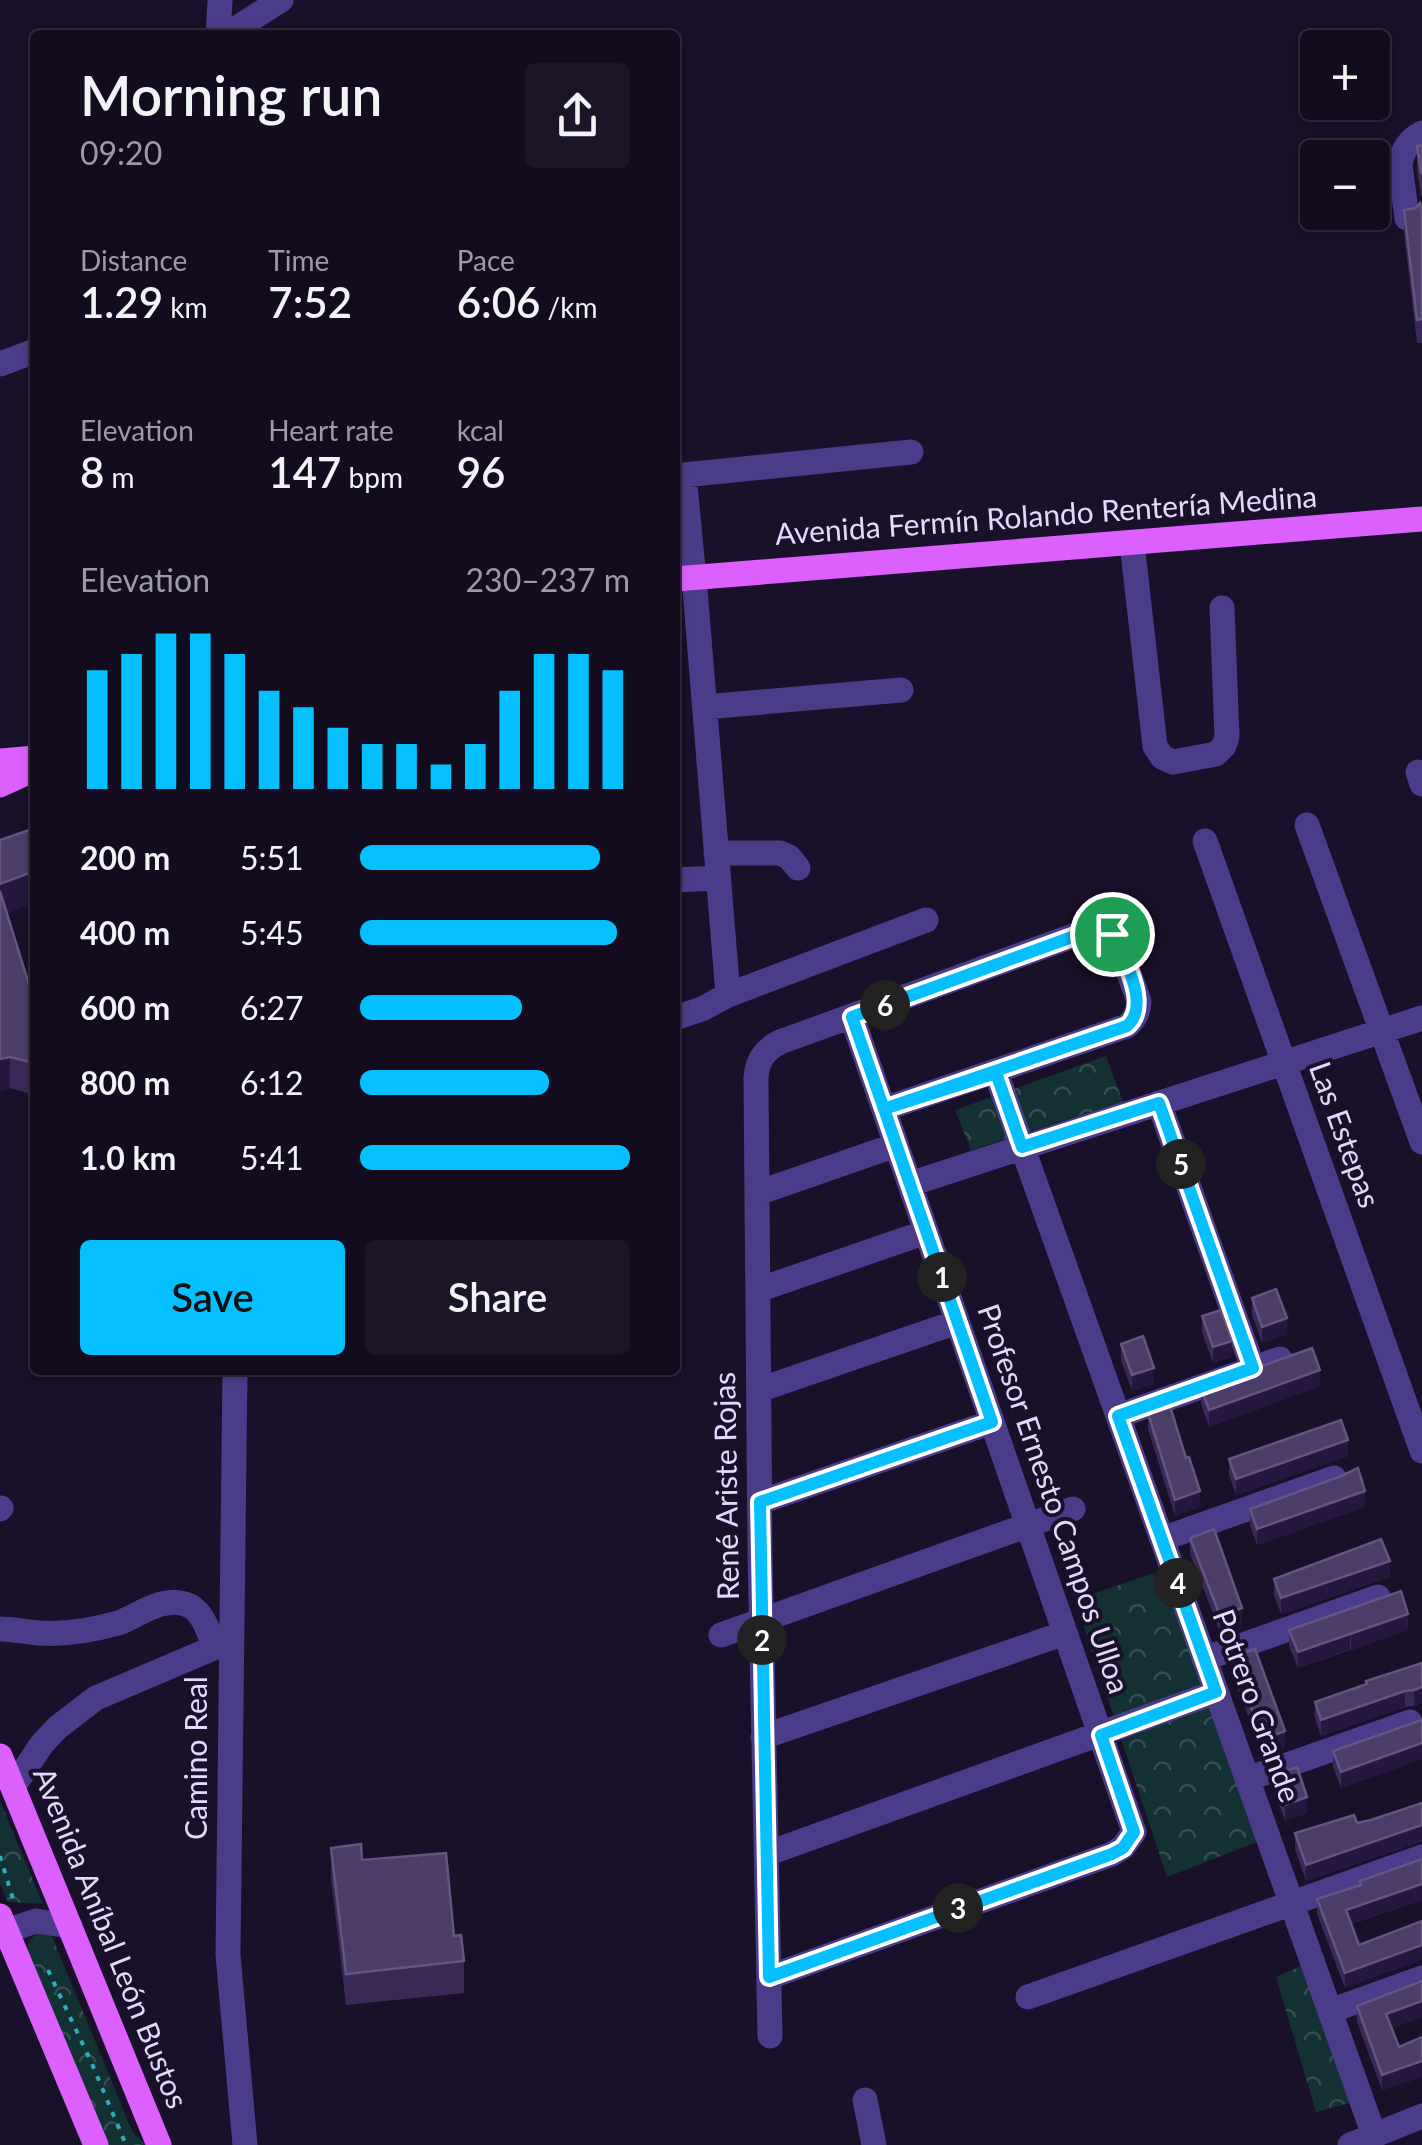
<!DOCTYPE html>
<html lang="en">
<head>
<meta charset="utf-8">
<style>
  :root { --surface:#130c1f; --page:#1c1528; --text:#f1f3f6; --muted:#9d9ba4; --line:#322c3d; --accent:#06bffe }
  body { margin:0; font-family:Lato,sans-serif; background:var(--page); color:var(--text); height:100vh; display:flex; flex-direction:column; font-size:38px; white-space:nowrap }
  * { box-sizing:border-box; margin:0 }
  p { font-size:32px; color:var(--muted) }
  .icon { flex:none; width:55px; height:55px; fill:none; stroke:currentColor; stroke-width:2; stroke-linecap:round; stroke-linejoin:round }
  .map { position:relative; flex:1; overflow:hidden }
  .sheet { position:absolute; left:30px; top:30px; width:650px; height:1345px; display:flex; flex-direction:column; background:var(--surface); border-radius:10px; box-shadow:0 2px 8px #0004,0 0 0 2px var(--line) }
  .sheet>* { flex:none }
  .buttons { position:absolute; left:1300px; top:30px; display:grid; gap:20px }
  .buttons a { display:grid; place-items:center; width:90px; height:90px; border-radius:10px; background:var(--surface); box-shadow:0 2px 8px #0004,0 0 0 2px var(--line); font-size:50px }
  .pin { position:absolute; display:grid; place-items:center; width:85px; height:85px; color:#fff; margin:-42px; border:5px solid #fff; border-radius:50%; box-shadow:0 2px 10px #0007 }
  .km { position:absolute; width:50px; height:50px; margin:-25px; border-radius:50%; background:#222; color:#fff; font-size:28px; line-height:50px; text-align:center }
  .round { display:grid; place-items:center; flex:none; width:105px; height:105px; border-radius:10px; background:var(--page) }
  .headline { display:flex; align-items:center; justify-content:space-between; height:170px; padding:0 50px }
  h1 { font-size:55px; font-weight:600; line-height:75px }
  .stats { display:grid; grid-template-columns:repeat(3,1fr); gap:15px; height:170px; padding:10px 50px }
  .stats div { display:grid; align-content:center }
  .stats b { font-size:42px; font-weight:600 }
  .stats small { font-size:28px; font-weight:400 }
  .stats p { font-size:28px }
  .chart { height:280px; padding:20px 50px }
  .chart p { display:flex; justify-content:space-between }
  .chart svg { width:100%; height:180px; margin-top:10px; stroke:var(--accent); stroke-width:6 }
  .primary-button { display:flex; gap:20px; margin-top:auto; padding:20px 50px }
  .primary-button a { flex:1; height:115px; border-radius:10px; background:var(--accent); color:#111; font-size:40px; font-weight:600; line-height:115px; text-align:center }
  .primary-button a+a { background:var(--page); color:var(--text) }
  ul { padding:0 50px; list-style:none; font-size:32px }
  li { display:grid; grid-template-columns:160px 120px 1fr; align-items:center; height:75px }
  li i { height:25px; border-radius:12px; background:var(--accent) }
  .map>svg:first-child { display:block }
</style>
</head>
<body>
<div class="map">
<svg width="1422" height="2145" viewBox="0 0 1422 2145">
  <defs>
    <pattern id="park-crowns" width="20" height="18" patternUnits="userSpaceOnUse" patternTransform="scale(2.5)"><rect width="20" height="18" fill="#133033"/><path d="M2 6a3 3 0 1 1 6 0M12 15a3 3 0 1 1 6 0" fill="none" stroke="#354d52"/></pattern>
  </defs>
  <rect width="100%" height="100%" fill="#191029"/>
  <path fill="url(#park-crowns)" d="M1106,1056L1123,1102L971,1150L955,1110Z
    M1163,1570L1260,1841L1167,1877L1075,1600Z
    M0,1801L43,1904L8,1902L0,1884Z
    M49,1929L133,2133L147,2145H106L27,1951C29,1937 36,1933 49,1929Z
    M1301,1966L1350,2103L1316,2112L1276,1977Z"/>
  <g fill="none" stroke-linecap="round" stroke-linejoin="round">
    <path stroke="#30aebb" stroke-width="4" stroke-dasharray="5 8" stroke-linecap="butt" d="M0,1856L13,1899
      M48,1970L92,2064L126,2145"/>
    <path stroke="#4a3c88" stroke-width="25" d="M218,35L220,0
      M226,35L281,0
      M1407,218L1400,165C1402,150 1409,140 1422,133
      M0,364L35,351
      M1132,543L1155,746L1162,757L1173,762L1216,754L1224,746L1227,737L1222,608
      M705,707L901,690
      M1418,772L1422,784
      M1307,825L1422,1142
      M1205,841L1422,1451
      M716,853H780L789,857L798,868
      M675,880L718,878
      M728,995L695,589L684,475L911,452
      M675,1018L702,1009L728,995L926,920
      M996,1073L1374,2135
      M1159,1103L1253,1368
      M910,1184L1422,1018
      M758,1193L896,1145
      M758,1290L926,1232
      M235,1370L228,1955L245,2145
      M759,1390L957,1322
      M1118,1416L1280,1359
      M760,1502L992,1422
      M0,1509L1,1508
      M1162,1539L1334,1478
      M0,1629C13,1629 26,1632 39,1633C65,1635 93,1630 118,1623C138,1616 162,1596 185,1604C203,1609 208,1632 215,1647
      M721,1635L1073,1509
      M1204,1659L1378,1597
      M763,1737L1065,1633
      M1247,1779L1410,1722
      M13,1787L42,1744L58,1727L96,1698L230,1641
      M766,1854L1216,1692
      M0,1933L36,1921L70,1926
      M769,1977L1112,1854L1123,1847L1134,1832L852,1017
      M1028,1997L1422,1857
      M1330,2011L1422,1978
      M770,2036L760,1552L756,1078C757,1061 764,1050 780,1042L1084,932C1099,928 1107,928 1117,941L1139,1001C1138,1012 1136,1018 1127,1026L884,1109
      M865,2100L874,2145
      M1350,2145L1422,2116"/>
    <path stroke="#dc60fe" stroke-width="25" d="M675,579L1422,519
      M0,761L35,758
      M0,785L35,769
      M0,1756L159,2145
      M0,1916L96,2145"/>
  </g>
  <path fill="#3a2957" d="M1422,145V196L1421,197L1417,170V146Z
    M1404,210H1422V343H1417L1404,234Z
    M35,828V903L7,913L35,1004V1093L30,1094L10,1088L0,1091V840Z
    M1252,1298L1287,1334L1262,1343L1252,1314Z
    M1202,1316L1232,1357L1213,1363L1202,1332Z
    M1121,1344L1154,1384L1132,1391L1121,1360Z
    M1320,1386L1209,1427L1201,1404V1388Z
    M1148,1413L1186,1458L1200,1507L1175,1516L1148,1429Z
    M1348,1456L1236,1495L1229,1475V1459Z
    M1365,1507L1257,1545L1250,1525V1509Z
    M1190,1538L1242,1624L1220,1632L1190,1554Z
    M1390,1577L1281,1614L1274,1595V1579Z
    M1289,1630H1408L1298,1668L1289,1646Z
    M1231,1658L1285,1747L1264,1755L1231,1674Z
    M1422,1663L1414,1706L1405,1707L1321,1736L1315,1718V1702Z
    M1422,1720V1759L1341,1788L1333,1767V1751Z
    M1274,1775L1307,1813L1285,1821L1274,1791Z
    M1422,1803V1841L1306,1881L1295,1849V1833L1371,1820Z
    M331,1848L362,1860L454,1936L464,1961V1993L346,2005L331,1879Z
    M1422,1859V1900L1351,1924L1345,1988L1317,1914V1899L1360,1885V1881Z
    M1422,1981V2017L1391,2028L1399,2047L1422,2037V2077L1382,2090L1357,2022V2006Z"/>
  <path fill="#25173d" d="M35,871V903L0,916V884Z
    M10,1057V1088L0,1091V1059Z
    M1287,1318V1334L1262,1343V1327Z
    M1232,1341V1357L1213,1363V1347Z
    M1154,1368V1384L1132,1391V1375Z
    M1320,1370V1386L1209,1427V1410Z
    M1348,1440V1456L1236,1495V1479Z
    M1200,1491V1507L1175,1516V1500Z
    M1365,1491V1507L1257,1545V1529Z
    M1390,1561V1577L1281,1614V1598Z
    M1242,1608V1624L1220,1632V1616Z
    M1408,1614V1630L1351,1651V1635Z
    M1350,1633V1649L1298,1668V1652Z
    M1422,1687V1703L1414,1706V1690Z
    M1405,1691V1707L1321,1736V1720Z
    M1285,1731V1747L1264,1755V1739Z
    M1422,1743V1759L1341,1788V1772Z
    M1307,1797V1813L1285,1821V1805Z
    M1422,1825V1841L1306,1881V1865Z
    M1422,1884V1900L1346,1925V1910Z
    M1422,1945V1960L1345,1988V1973Z
    M1422,2001V2017L1386,2030V2014Z
    M1422,2061V2077L1382,2090V2075Z"/>
  <path fill="#4c3c69" stroke="#645580" stroke-width="2.5" d="M1422,145V173H1421L1417,146Z
    M1420,203L1422,210V319L1417,320L1404,210L1416,208Z
    M35,828V871L0,884V840Z
    M0,891L35,1004V1061L30,1062L10,1057L0,1059Z
    M1276,1289L1287,1318L1262,1327L1252,1298Z
    M1221,1310L1232,1341L1213,1347L1202,1316Z
    M1143,1336L1154,1368L1132,1375L1121,1344Z
    M1312,1348L1320,1370L1209,1410L1201,1388Z
    M1170,1406L1186,1458L1189,1457L1200,1491L1175,1500L1148,1413Z
    M1341,1420L1348,1440L1236,1479L1229,1459Z
    M1358,1468L1365,1491L1257,1529L1250,1509L1339,1477Z
    M1214,1529L1242,1608L1220,1616L1190,1538Z
    M1381,1539L1390,1561L1281,1598L1274,1579Z
    M1401,1591L1408,1614L1298,1652L1289,1630Z
    M1255,1649L1285,1731L1264,1739L1231,1658Z
    M1422,1663V1687L1414,1690L1405,1691L1321,1720L1315,1702L1367,1684L1366,1681Z
    M1422,1720V1743L1341,1772L1333,1751Z
    M1297,1767L1307,1797L1285,1805L1274,1775Z
    M1422,1803V1825L1306,1865L1295,1833L1354,1815L1357,1823L1371,1820Z
    M361,1844L362,1860L446,1853L454,1936L461,1935L464,1961L346,1974L331,1848Z
    M1422,1859V1884L1346,1910L1359,1945L1422,1921V1945L1345,1973L1317,1899L1361,1885L1360,1881Z
    M1422,1981V2001L1386,2014L1399,2047L1422,2037V2061L1382,2075L1357,2006Z"/>
  <g fill="none" stroke-linecap="round" stroke-linejoin="round">
    <g stroke="#fff" stroke-width="20">
      <path id="route" d="M1112,934L1118,941C1126,965 1150,1006 1127,1026L884,1109L992,1422L760,1502L769,1977L1112,1854L1123,1848L1134,1832L1101,1735L1216,1692L1118,1416L1253,1368L1159,1103L1022,1147L996,1073L884,1109L852,1017L1094,929H1103L1112,934"/>
    </g>
    <use href="#route" stroke="#06bffe" stroke-width="12"/>
  </g>
  <g text-anchor="middle" stroke-width="8" stroke-linejoin="round" paint-order="stroke">
    <g font-size="30" fill="#e3d9ff" stroke="#191029">
      <text transform="translate(1046 516) rotate(-4)" y="10">Avenida Fermín Rolando Rentería Medina</text>
      <text transform="translate(1344 1135) rotate(70)" y="10">Las Estepas</text>
      <text transform="translate(727 1486) rotate(-91)" y="10">René Ariste Rojas</text>
      <text transform="translate(1053 1499) rotate(71)" y="10">Profesor Ernesto Campos Ulloa</text>
      <text transform="translate(1256 1706) rotate(70)" y="10">Potrero Grande</text>
      <text transform="translate(197 1758) rotate(-90)" y="10">Camino Real</text>
      <text transform="translate(110 1938) rotate(68)" y="10">Avenida Aníbal León Bustos</text>
    </g>
  </g>
</svg>
<div class="buttons">
<a>+</a>
<a>−</a>
</div>
<div class="pin" style="left:1112px;top:934px;background:#1e9e55"><svg class="icon" aria-label="arrive" viewBox="0 0 24 24"><path d="M6 21V4h12l-3 4 3 4H6"/></svg></div>
<b class="km" style="left:942px;top:1277px">1</b>
<b class="km" style="left:762px;top:1640px">2</b>
<b class="km" style="left:958px;top:1908px">3</b>
<b class="km" style="left:1178px;top:1583px">4</b>
<b class="km" style="left:1181px;top:1164px">5</b>
<b class="km" style="left:885px;top:1005px">6</b>
<section class="sheet">
<div class="headline"><div><h1>Morning run</h1><p>09:20</p></div><a class="round"><svg class="icon" aria-label="share" viewBox="0 0 24 24"><path d="M12 15V3M7 8l5-5 5 5M5 13v7h14v-7"/></svg></a></div>
<div class="stats">
<div><p>Distance</p><b>1.29<small> km</small></b></div>
<div><p>Time</p><b>7:52</b></div>
<div><p>Pace</p><b>6:06<small> /km</small></b></div>
</div>
<div class="stats">
<div><p>Elevation</p><b>8<small> m</small></b></div>
<div><p>Heart rate</p><b>147<small> bpm</small></b></div>
<div><p>kcal</p><b>96</b></div>
</div>
<div class="chart"><p><span>Elevation</span>230–237 m</p>
<svg viewBox="0 0 160 44" preserveAspectRatio="none"><path d="M5 44V15M15 44V11M25 44V6M35 44V6M45 44V11M55 44V20M65 44V24M75 44V29M85 44V33M95 44V33M105 44V38M115 44V33M125 44V20M135 44V11M145 44V11M155 44V15"/></svg>
</div>
<ul>
<li><b>200 m</b>5:51<i style="width:89%"></i></li>
<li><b>400 m</b>5:45<i style="width:95%"></i></li>
<li><b>600 m</b>6:27<i style="width:60%"></i></li>
<li><b>800 m</b>6:12<i style="width:70%"></i></li>
<li><b>1.0 km</b>5:41<i style="width:100%"></i></li>
</ul>
<div class="primary-button"><a>Save</a><a>Share</a></div>
</section>
</div>
</body>
</html>
